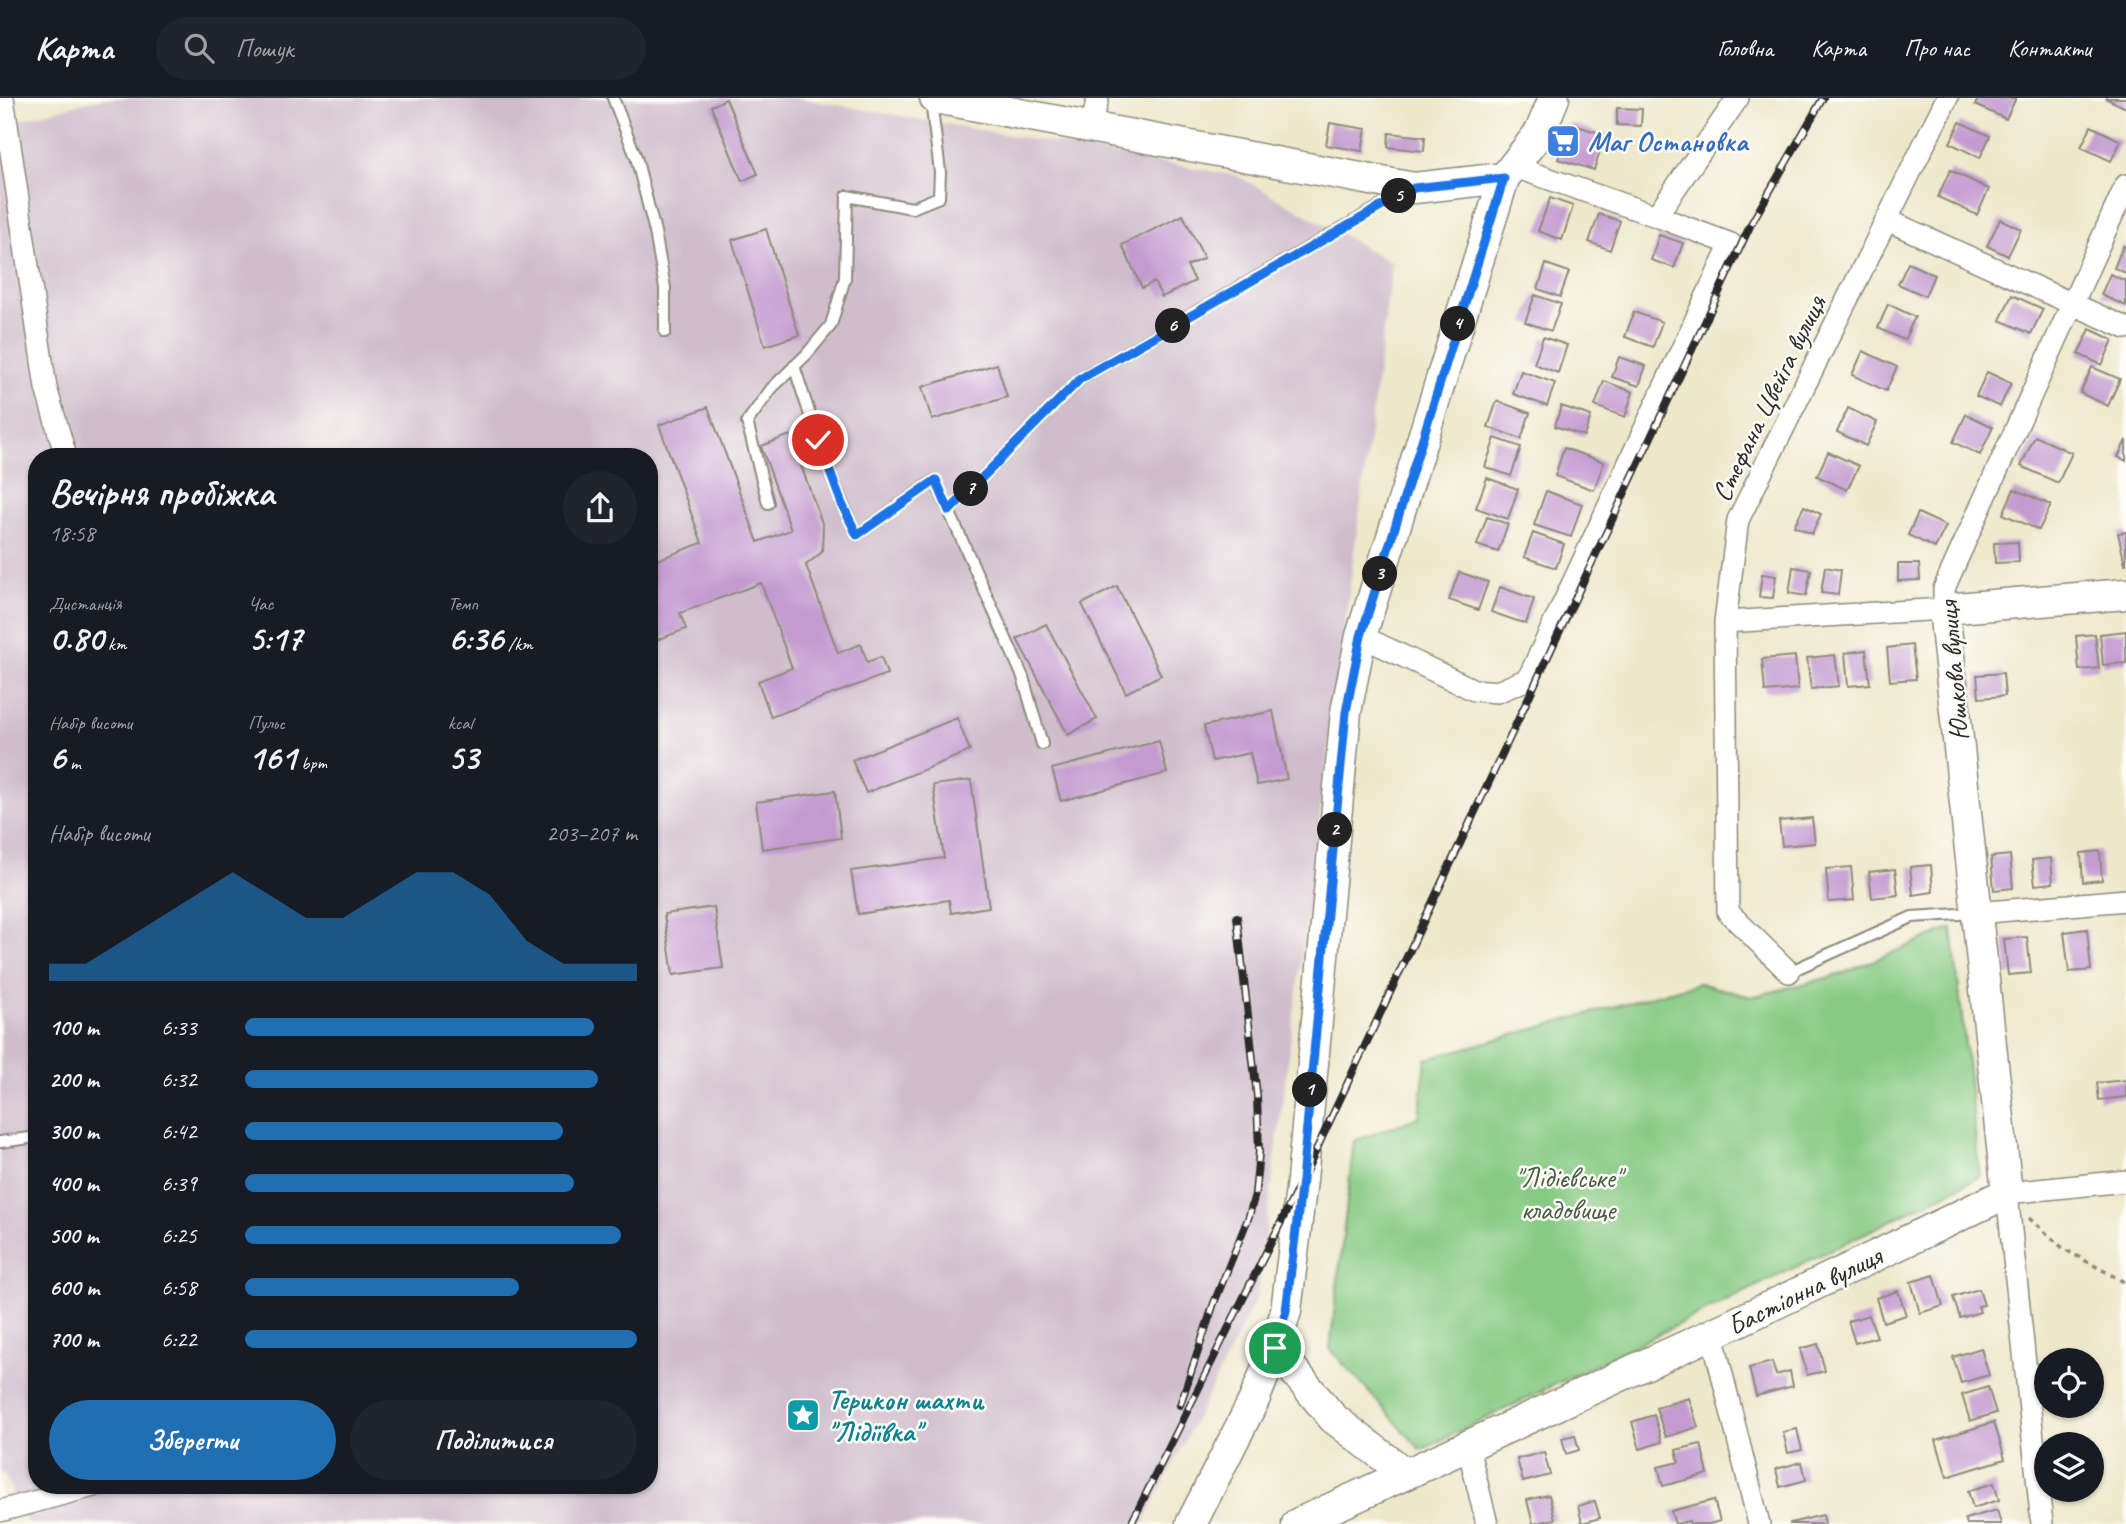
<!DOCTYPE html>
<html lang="uk">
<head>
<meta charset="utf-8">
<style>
  :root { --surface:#171b24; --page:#20242c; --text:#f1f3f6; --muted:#9ea1a6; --line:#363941; --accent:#1f6fb2 }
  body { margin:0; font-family:Caveat,sans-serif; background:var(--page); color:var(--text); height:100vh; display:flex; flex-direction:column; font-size:26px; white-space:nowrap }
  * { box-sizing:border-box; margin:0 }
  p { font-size:23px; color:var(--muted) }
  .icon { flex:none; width:38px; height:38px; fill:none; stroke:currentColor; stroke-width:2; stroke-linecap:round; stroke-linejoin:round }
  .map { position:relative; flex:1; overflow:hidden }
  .drawer { position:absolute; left:28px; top:350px; width:630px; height:1046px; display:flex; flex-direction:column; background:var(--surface); border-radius:28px; box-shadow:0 2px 5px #0004 }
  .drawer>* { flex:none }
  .tools { position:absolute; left:2034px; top:1250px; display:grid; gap:14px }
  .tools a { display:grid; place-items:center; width:70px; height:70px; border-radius:50%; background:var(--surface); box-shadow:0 2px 5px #0004; font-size:35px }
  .pin { position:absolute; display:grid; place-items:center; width:60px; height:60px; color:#fff; margin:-30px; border:4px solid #fff; border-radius:50%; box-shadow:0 2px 7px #0007 }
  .km { position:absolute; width:35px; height:35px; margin:-18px; border-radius:50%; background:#222; color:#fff; font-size:19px; line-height:35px; text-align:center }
  .round { display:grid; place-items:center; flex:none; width:74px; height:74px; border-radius:37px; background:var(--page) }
  .overview { display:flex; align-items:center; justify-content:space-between; height:119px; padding:0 21px }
  h1 { font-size:38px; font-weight:700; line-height:52px }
  .figures { display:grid; grid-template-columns:repeat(3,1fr); gap:10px; height:119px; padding:7px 21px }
  .figures div { display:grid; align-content:center }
  .figures b { font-size:35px; font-weight:700 }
  .figures small { font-size:19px; font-weight:400 }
  .figures p { font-size:19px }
  .chart { height:196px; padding:14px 21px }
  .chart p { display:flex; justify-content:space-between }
  .chart svg { width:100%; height:126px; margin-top:7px; fill:var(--accent); opacity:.7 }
  .action { display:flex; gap:14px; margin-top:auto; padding:14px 21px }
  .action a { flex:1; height:80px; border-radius:42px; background:var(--accent); color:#fff; font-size:28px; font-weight:700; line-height:80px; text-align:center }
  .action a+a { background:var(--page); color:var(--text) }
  ul { padding:0 21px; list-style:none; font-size:23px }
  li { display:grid; grid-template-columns:112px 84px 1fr; align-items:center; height:52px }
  li i { height:18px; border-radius:9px; background:var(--accent) }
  header { display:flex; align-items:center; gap:42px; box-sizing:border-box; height:98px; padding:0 35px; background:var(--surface); border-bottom:2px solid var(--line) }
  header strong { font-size:33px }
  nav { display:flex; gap:38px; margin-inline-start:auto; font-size:24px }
  .search { width:490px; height:63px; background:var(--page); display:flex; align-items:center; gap:18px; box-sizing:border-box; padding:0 24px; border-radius:38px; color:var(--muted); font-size:26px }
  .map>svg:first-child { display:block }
</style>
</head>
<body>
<header>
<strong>Карта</strong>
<div class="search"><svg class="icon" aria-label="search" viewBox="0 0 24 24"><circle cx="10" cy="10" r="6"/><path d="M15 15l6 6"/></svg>Пошук</div>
<nav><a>Головна</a><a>Карта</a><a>Про нас</a><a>Контакти</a></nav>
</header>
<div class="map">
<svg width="2126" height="1426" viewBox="0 0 2126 1426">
  <rect width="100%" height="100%" fill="#fdfcf7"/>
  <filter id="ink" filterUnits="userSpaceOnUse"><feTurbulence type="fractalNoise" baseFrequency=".0143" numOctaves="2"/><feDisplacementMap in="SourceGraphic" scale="14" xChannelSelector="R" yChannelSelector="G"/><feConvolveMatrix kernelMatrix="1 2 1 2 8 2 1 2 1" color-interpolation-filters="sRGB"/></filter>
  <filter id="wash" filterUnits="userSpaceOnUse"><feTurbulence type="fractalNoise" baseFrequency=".00686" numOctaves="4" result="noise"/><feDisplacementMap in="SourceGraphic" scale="28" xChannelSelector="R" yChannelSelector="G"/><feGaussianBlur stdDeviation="1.57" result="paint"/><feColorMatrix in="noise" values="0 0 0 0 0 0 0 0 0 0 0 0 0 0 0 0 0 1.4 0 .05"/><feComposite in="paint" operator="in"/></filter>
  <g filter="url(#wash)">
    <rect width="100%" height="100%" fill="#eee8cb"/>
    <path fill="#d0bdcc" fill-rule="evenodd" d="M101,0H799L1238,78L1392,165L1257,1199L1143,1426H28L3,1375H0V27ZM37,359H649V1388H37Z"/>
    <path fill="#87ca83" stroke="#597a57" stroke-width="2" d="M1952,830L1980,1079L1421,1352L1330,1251L1354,1043L1419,1019L1426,961L1699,885L1751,899L1839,877Z"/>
    <g id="blocks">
      <path fill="#c49bd1" d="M1979,0H2016L2006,21L1975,7Z
        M2105,0H2126V10Z
        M726,1L758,76L742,83L711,8Z
        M1617,10L1642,11L1641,28L1617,27Z
        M1960,24L1990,38L1980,60L1950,45Z
        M1330,25L1366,31L1362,53L1326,47Z
        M1569,25L1605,37L1594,72L1558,61Z
        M2091,28L2121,43L2111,63L2081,49Z
        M1389,35L1425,39L1424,53L1388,49Z
        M1950,72L1989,91L1977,117L1938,99Z
        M1550,100L1573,108L1562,142L1538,133Z
        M1599,116L1620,123L1610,152L1589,144Z
        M1183,117L1204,160L1187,168L1195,183L1162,199L1154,184L1142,190L1122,147Z
        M2000,121L2021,131L2008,158L1987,148Z
        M766,131L799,237L765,248L732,142Z
        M1659,137L1683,145L1674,170L1651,162Z
        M2123,148L2126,149V175L2114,170Z
        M1908,165L1934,177L1925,198L1898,186Z
        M1546,166L1569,174L1560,199L1538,191Z
        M2110,176L2126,183V208L2101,197Z
        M1535,197L1561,206L1551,233L1525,224Z
        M2012,197L2043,211L2031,236L2000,222Z
        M1888,206L1915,219L1904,242L1878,230Z
        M1634,214L1662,224L1653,249L1625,239Z
        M2090,231L2113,242L2102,267L2078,256Z
        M1543,239L1567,247L1558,275L1534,266Z
        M1863,253L1897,269L1886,293L1852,277Z
        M1619,259L1646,268L1639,288L1612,279Z
        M997,266L1007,299L932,322L922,289Z
        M2092,269L2120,281L2108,308L2080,295Z
        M1521,273L1555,285L1547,308L1513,296Z
        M1987,274L2011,285L2000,309L1976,298Z
        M1604,283L1633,294L1625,319L1595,308Z
        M1497,303L1530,315L1521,341L1488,329Z
        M1561,308L1591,318L1584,338L1555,328Z
        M708,309L758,444L791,432L761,348L790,337L823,428L822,454L806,467L838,555L861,546L867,564L881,559L887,576L771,619L758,583L792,570L761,485L680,515L686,531L649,545V465L702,445L659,327Z
        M1848,310L1877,324L1866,348L1837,334Z
        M1966,316L1993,329L1980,357L1953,344Z
        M2035,338L2072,355L2058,385L2021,368Z
        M1495,340L1521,349L1511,378L1485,369Z
        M2126,342V363L2118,359Z
        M1564,350L1604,364L1594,392L1555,378Z
        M1828,354L1859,368L1847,392L1817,378Z
        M1487,380L1518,391L1508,421L1476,410Z
        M2014,391L2051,407L2039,432L2003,416Z
        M1546,393L1582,406L1571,439L1534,427Z
        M1804,408L1821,416L1812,436L1794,428Z
        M1918,415L1946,428L1935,450L1908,437Z
        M1487,419L1508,426L1498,454L1477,447Z
        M2126,434V466H2125L2118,435Z
        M1533,435L1564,446L1556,470L1524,459Z
        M2018,444L2019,464L1995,465L1994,445Z
        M1898,466H1919L1920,482L1898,483Z
        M1793,469L1811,472L1806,498L1789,495Z
        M1825,469L1841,472L1838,497L1821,495Z
        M1459,474L1488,484L1478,512L1449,502Z
        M1762,476L1776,478L1773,500L1759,499Z
        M1117,488L1161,577L1126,595L1082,506Z
        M1500,489L1534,501L1526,526L1491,514Z
        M1046,526L1097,621L1068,637L1017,541Z
        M2126,533V565L2103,567L2100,536Z
        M2095,536L2099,570L2079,572L2076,538Z
        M1912,547L1916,581L1890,583L1887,550Z
        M1866,552L1870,586L1848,588L1845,555Z
        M1835,557L1839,588L1811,591L1807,560Z
        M1795,558L1798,591L1765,594L1762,561Z
        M2003,575L2005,598L1979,600L1977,577Z
        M1273,613L1287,681L1257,687L1250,655L1212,663L1204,628Z
        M957,620L970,653L866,695L852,662Z
        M1159,643L1167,675L1061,703L1052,671Z
        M971,682L989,809L951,815L949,802L858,816L851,773L944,760L933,687Z
        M835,693L841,740L762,751L756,704Z
        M1812,720L1815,745L1782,748L1779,723Z
        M2100,753L2102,782L2083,784L2081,755Z
        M2010,757L2013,790L1994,792L1991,759Z
        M2051,760L2053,785L2035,787L2032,762Z
        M1931,767L1933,794L1913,797L1910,769Z
        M1851,769L1854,802L1829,804L1826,771Z
        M1895,771L1898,797L1872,800L1869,774Z
        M714,809L723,870L673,877L664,816Z
        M2087,831L2091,872L2069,874L2064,834Z
        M2027,839L2031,875L2008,877L2004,841Z
        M2126,982V999L2099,1002L2097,985Z
        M1934,1177L1943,1208L1920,1215L1911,1184Z
        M1979,1191L1984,1207L1978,1208L1980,1214L1960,1220L1953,1199Z
        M1898,1193L1906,1217L1883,1224L1876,1200Z
        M1869,1217L1877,1239L1855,1245L1848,1223Z
        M1818,1246L1825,1273L1807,1277L1800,1251Z
        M1981,1250L1989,1277L1961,1285L1953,1259Z
        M1772,1264L1776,1277L1790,1273L1793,1288L1756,1298L1749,1270Z
        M1988,1289L1996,1315L1970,1323L1962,1297Z
        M1689,1300L1698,1329L1666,1339L1656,1310Z
        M1654,1317L1662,1344L1640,1351L1632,1324Z
        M1994,1324L2005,1361L1947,1379L1936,1342Z
        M1797,1331L1802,1352L1788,1355L1783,1334Z
        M1575,1337L1579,1352L1566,1356L1562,1340Z
        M1701,1346L1708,1376L1663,1388L1658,1369L1679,1364L1676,1352Z
        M1544,1354L1550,1377L1523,1384L1517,1361Z
        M1802,1364L1806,1382L1780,1389L1776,1371Z
        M1994,1385L1999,1402L1973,1410L1968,1393Z
        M1549,1397L1555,1421L1533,1426L1527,1402Z
        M1714,1402L1720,1423L1709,1426H1690L1689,1423L1675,1426L1671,1413Z
        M1595,1403L1600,1420L1582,1425L1578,1408Z
        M1997,1412L2001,1426H1967L1965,1421Z
        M1823,1417L1825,1426H1790V1425Z"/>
    </g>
  </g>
  <g filter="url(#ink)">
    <use href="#blocks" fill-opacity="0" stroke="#8c8a7b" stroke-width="2"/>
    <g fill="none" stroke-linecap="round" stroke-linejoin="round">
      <g stroke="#8c8a7b" stroke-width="14">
        <path id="lane" d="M613,0L636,59L655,134L665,190V234
          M794,268C813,326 830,383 857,437L935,382L949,413
          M768,405L747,324L772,290L807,256L831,227L845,180L847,98L912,110L939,99L940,74L931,3
          M1042,646L1023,579L949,413L1080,281L1405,94
          M1789,874L1912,819L1974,815
          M0,1044L37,1039"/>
      </g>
      <g stroke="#8c8a7b" stroke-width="24">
        <path id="street" d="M3,0L46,290L66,359
          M1091,29L1098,0
          M1512,68L1656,118L1738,0
          M1887,122L2126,230
          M1725,524L1944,511V491L1949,479L2126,87
          M1361,538L1474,592L1497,594L1528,581L1731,146L1656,118
          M1977,815L2126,802
          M1789,874L1728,814L1725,524L1738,422L1947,0
          M1712,1236L1759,1426
          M1468,1349L1487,1426
          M0,1413L93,1388
          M2042,1426L2007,1095L2126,1083"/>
      </g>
      <g stroke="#8c8a7b" stroke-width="33">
        <path id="secondary" d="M935,0L1414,90L1504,80
          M1275,1250L1333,1320L1406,1376
          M1191,1426L1254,1302L1275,1250L1286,1213L1302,1082L1346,614L1361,538L1504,80L1540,34L1554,0
          M1297,1426L1712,1236L2007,1095L1944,511L2126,496"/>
      </g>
      <path stroke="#8c8a7b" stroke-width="3.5" stroke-dasharray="5 5" stroke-linecap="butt" d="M2029,1120L2064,1151L2126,1185"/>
      <use href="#lane" stroke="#fff" stroke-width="10"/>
      <use href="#street" stroke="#fff" stroke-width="21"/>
      <use href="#secondary" stroke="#fff" stroke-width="30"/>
      <g stroke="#2b2b2b" stroke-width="8">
        <path id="rail" d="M1180,1307L1214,1205L1249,1118L1255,1096L1259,1054L1257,998L1237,819
          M1131,1426L1302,1082L1751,126L1823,0"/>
      </g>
      <use href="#rail" stroke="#fdfcf7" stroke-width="5" stroke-dasharray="16" stroke-linecap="butt"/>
    </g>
  </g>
  <g fill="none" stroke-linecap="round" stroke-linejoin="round" filter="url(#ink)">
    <g stroke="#fff" stroke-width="14">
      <path id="route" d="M818,342L842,406L857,437L936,382L949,413L1080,281L1414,90L1504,80L1361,538L1346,614L1302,1082L1286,1213L1275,1250"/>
    </g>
    <use href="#route" stroke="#1a73e8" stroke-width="9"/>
  </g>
  <defs>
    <g id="supermarket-square" transform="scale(1.75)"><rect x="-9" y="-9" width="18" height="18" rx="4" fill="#3f7fe0" stroke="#fdfcf7"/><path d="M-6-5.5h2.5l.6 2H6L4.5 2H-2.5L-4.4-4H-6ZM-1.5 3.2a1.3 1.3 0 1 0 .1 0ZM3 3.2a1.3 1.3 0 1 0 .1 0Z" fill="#fff"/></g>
    <g id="sight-square" transform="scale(1.75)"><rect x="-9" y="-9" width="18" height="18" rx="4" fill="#0f9aa8" stroke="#fdfcf7"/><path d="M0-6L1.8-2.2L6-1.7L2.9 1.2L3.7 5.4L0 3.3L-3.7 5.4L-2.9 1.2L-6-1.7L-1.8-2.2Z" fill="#fff"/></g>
  </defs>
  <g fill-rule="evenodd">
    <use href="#supermarket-square" x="1563" y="43"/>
    <use href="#sight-square" x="803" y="1317"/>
  </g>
  <g text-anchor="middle" stroke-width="5" stroke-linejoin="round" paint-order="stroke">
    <g font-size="28" font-weight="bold" fill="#366cbe" stroke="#fdfcf7" text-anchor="start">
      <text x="1588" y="53">Маг Остановка</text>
    </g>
    <g font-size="28" fill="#2b2b2b" stroke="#fdfcf7">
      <text transform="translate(1768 300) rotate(-64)" y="10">Стефана Цвейга вулиця</text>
      <text transform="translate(1953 573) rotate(-95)" y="10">Юшкова вулиця</text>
      <text transform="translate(1804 1192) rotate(-26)" y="10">Бастіонна вулиця</text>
    </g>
    <g font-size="28" fill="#475b45" stroke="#fdfcf7">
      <text x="1568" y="1089">"Лідієвське"<tspan x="1568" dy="32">кладовище</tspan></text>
    </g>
    <g font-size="28" font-weight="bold" fill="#0d838f" stroke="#fdfcf7" text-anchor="start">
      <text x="828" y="1311">Терикон шахти<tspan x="828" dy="32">"Лідіївка"</tspan></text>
    </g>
  </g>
</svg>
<div class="tools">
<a><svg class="icon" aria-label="locate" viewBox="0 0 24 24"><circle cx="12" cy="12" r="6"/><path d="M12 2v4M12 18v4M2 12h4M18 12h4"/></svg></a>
<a><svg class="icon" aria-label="layers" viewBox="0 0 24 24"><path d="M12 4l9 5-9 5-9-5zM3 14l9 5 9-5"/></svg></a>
</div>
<div class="pin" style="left:1275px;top:1250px;background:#1e9e55"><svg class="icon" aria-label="arrive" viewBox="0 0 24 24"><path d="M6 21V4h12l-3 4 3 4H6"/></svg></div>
<div class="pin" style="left:818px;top:342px;background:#d93025"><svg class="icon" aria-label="check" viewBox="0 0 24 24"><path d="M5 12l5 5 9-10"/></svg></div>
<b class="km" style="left:1310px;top:992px">1</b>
<b class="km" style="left:1335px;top:732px">2</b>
<b class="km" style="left:1380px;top:476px">3</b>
<b class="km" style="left:1458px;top:226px">4</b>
<b class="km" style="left:1399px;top:98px">5</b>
<b class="km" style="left:1173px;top:228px">6</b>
<b class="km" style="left:971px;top:391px">7</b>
<section class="drawer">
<div class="overview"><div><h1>Вечірня пробіжка</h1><p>18:58</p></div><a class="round"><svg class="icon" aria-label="share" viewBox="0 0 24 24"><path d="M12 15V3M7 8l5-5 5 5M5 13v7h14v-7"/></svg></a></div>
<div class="figures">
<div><p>Дистанція</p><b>0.80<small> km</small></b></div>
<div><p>Час</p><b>5:17</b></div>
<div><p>Темп</p><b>6:36<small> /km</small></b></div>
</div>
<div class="figures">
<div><p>Набір висоти</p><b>6<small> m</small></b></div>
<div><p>Пульс</p><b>161<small> bpm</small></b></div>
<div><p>kcal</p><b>53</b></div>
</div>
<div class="chart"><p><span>Набір висоти</span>203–207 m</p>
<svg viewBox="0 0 160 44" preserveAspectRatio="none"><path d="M0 44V38L10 38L20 30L30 22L40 14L50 6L60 14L70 22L80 22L90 14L100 6L110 6L120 14L130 30L140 38L150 38L160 38V44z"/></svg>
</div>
<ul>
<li><b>100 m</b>6:33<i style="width:89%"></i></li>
<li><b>200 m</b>6:32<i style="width:90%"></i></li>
<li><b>300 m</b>6:42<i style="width:81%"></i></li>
<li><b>400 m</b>6:39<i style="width:84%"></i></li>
<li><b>500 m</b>6:25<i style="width:96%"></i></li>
<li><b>600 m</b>6:58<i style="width:70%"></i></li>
<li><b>700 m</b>6:22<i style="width:100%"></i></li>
</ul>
<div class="action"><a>Зберегти</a><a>Поділитися</a></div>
</section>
</div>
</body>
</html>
